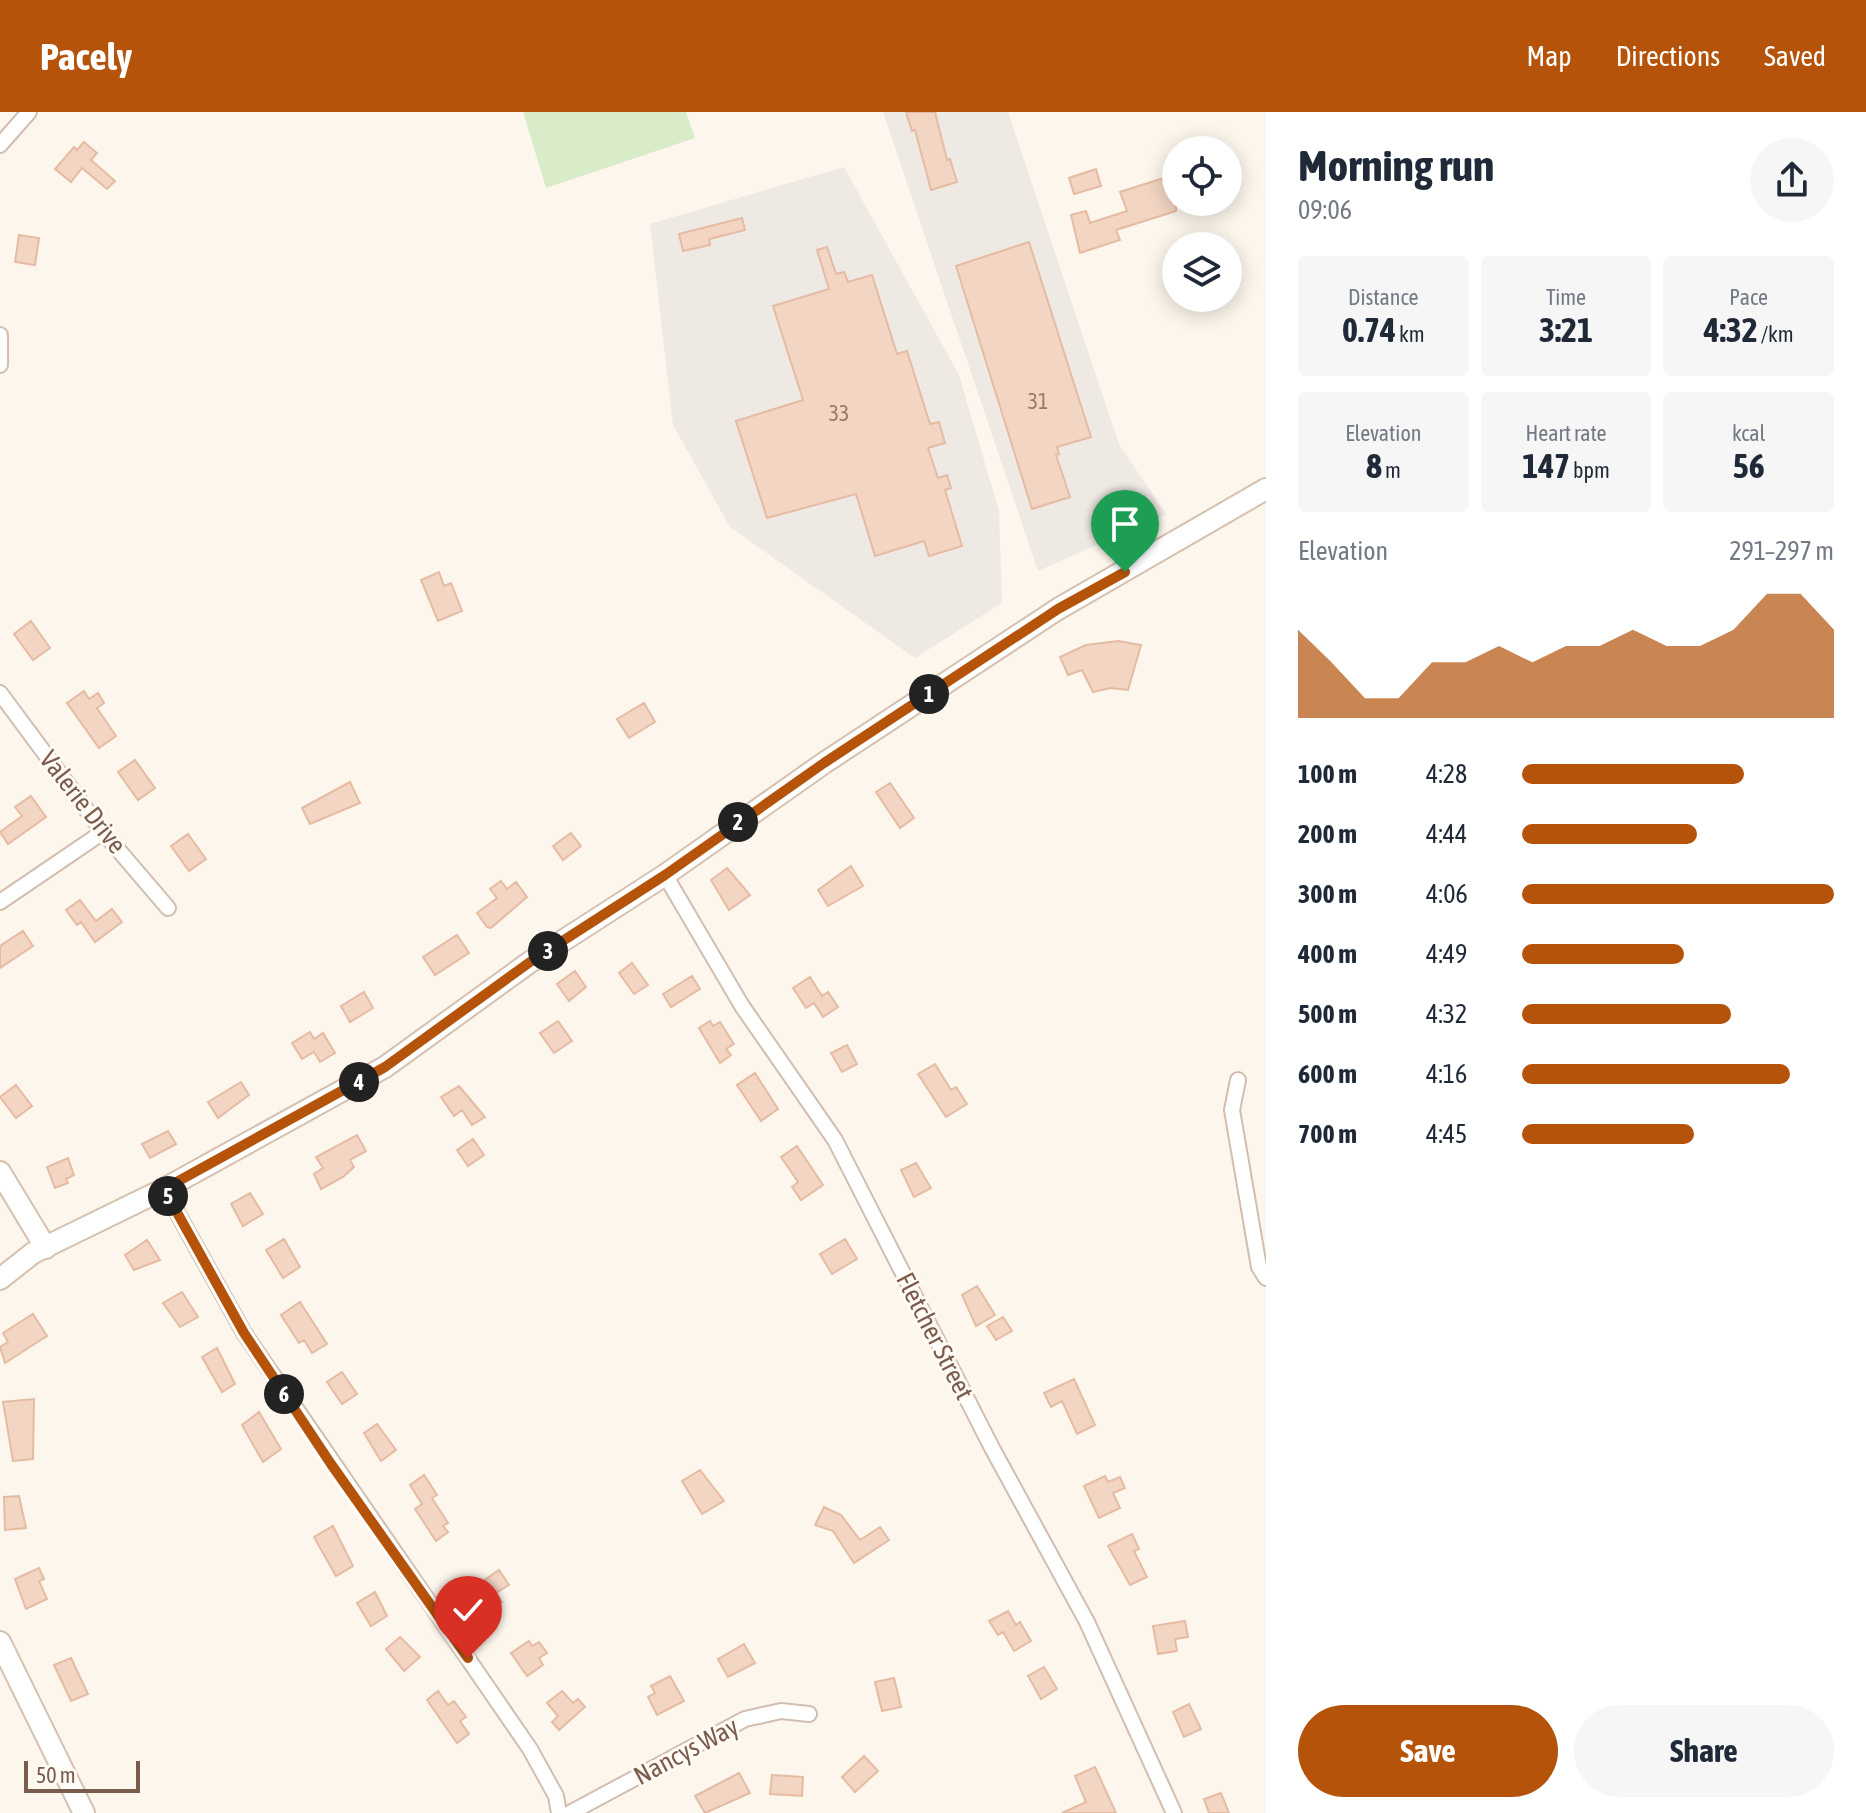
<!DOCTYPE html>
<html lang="en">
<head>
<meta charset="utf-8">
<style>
  :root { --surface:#fff; --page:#f6f6f7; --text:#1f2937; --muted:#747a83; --accent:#b45309 }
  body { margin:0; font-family:"Asap Condensed",sans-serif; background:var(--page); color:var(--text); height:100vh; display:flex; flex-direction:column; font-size:30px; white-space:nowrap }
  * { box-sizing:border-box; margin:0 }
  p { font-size:26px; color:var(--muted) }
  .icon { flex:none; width:44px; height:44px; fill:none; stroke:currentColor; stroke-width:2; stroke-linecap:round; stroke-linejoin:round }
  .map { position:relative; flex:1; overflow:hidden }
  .side { display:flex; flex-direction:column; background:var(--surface); width:600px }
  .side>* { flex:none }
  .controls { position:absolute; left:1162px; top:24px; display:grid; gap:16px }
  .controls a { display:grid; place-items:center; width:80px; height:80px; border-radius:50%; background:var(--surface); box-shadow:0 4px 20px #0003; font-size:40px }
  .scale { position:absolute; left:24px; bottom:20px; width:116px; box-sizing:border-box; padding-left:8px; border:4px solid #7a5c4d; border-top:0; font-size:22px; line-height:28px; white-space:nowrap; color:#7a5c4d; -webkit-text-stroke:6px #fffaf3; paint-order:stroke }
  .pin { position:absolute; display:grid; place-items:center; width:68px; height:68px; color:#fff; margin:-82px -34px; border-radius:50% 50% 50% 0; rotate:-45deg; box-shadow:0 0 8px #0007 }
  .pin .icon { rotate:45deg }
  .km { position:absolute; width:40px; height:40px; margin:-20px; border-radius:50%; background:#222; color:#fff; font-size:22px; line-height:40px; text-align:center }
  .round { display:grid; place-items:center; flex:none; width:84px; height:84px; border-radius:42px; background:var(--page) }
  .overview { display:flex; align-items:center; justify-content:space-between; height:136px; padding:0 32px }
  h1 { font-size:44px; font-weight:700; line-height:60px }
  .stats { display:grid; grid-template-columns:repeat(3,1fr); gap:12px; height:136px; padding:8px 32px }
  .stats div { display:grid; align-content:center; border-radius:8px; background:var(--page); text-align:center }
  .stats b { font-size:34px; font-weight:700 }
  .stats small { font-size:22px; font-weight:400 }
  .stats p { font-size:22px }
  .chart { height:224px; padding:16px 32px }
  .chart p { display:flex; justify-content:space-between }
  .chart svg { width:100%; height:144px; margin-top:8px; fill:var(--accent); opacity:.7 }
  .action { display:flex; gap:16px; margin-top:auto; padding:16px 32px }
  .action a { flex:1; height:92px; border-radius:48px; background:var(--accent); color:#fff; font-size:32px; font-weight:700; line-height:92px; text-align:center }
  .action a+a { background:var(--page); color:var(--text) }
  ul { padding:0 32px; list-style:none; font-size:26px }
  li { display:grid; grid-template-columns:128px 96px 1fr; align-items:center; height:60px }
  li i { height:20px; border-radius:10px; background:var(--accent) }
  header { display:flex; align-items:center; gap:48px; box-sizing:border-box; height:112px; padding:0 40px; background:var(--accent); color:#fff }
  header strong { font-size:38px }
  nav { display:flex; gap:44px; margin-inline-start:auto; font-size:28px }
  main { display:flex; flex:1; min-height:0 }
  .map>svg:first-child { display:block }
</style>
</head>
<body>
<header>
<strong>Pacely</strong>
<nav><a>Map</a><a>Directions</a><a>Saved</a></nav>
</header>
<main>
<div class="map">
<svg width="1266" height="1701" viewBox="0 0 1266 1701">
  <rect width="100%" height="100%" fill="#fdf6ec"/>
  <path fill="#efe9e4" d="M883,0H1008L1119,332L1166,402L1038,459Z
    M844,55L959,263L999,399L1002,491L915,546L730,415L673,313L650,112Z"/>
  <path fill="#d8ecc9" d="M523,0H686L695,26L546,76Z"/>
  <path fill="#f3d5c3" stroke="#e6bba3" stroke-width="2" d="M906,0H935L947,48L950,47L957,70L931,78L915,18L912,19Z
    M84,30L97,41L91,48L115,69L107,77L82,56L71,70L55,57L74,35L77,38Z
    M1096,57L1101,74L1074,82L1069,66Z
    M1176,62V99L1116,118L1120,128L1080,141L1071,103L1086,99L1090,111L1127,99L1120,80Z
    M742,106L745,118L709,127L710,133L683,139L679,122Z
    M19,123L39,126L35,153L15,150Z
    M1029,130L1091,325L1057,335L1059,342L1056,343L1070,385L1032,397L956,154Z
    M827,135L836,162L844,160L848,170L872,163L897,242L907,239L930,312L939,310L945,331L928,336L938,366L947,363L951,376L945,378L962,434L929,444L924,429L875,444L856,382L767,406L736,309L803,288L773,194L829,177L817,138Z
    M439,460L444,474L451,471L462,499L438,509L421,468Z
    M31,509L50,536L33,548L14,522Z
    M1118,529L1141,533L1128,578L1110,576L1093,580L1082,558L1068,563L1060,545L1086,533Z
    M84,579L89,587L98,581L104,591L97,596L116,624L99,636L67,591Z
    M644,591L655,610L629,626L617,607Z
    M135,648L155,676L138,688L118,660Z
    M350,670L360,691L310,712L302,696Z
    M890,671L914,706L900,716L876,680Z
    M31,684L46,705L8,732L0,720L22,704L15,695Z
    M571,721L581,734L563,748L553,734Z
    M188,722L206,747L189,759L171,734Z
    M851,754L863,774L828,794L818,778Z
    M727,756L750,783L729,798L711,768Z
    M501,769L507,777L516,770L527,785L491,816L487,815L477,801L497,786L490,777Z
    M80,788L96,809L112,797L122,810L95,830L81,810L77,813L66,798Z
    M23,819L33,834L0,856V834Z
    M457,823L469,841L435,863L423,845Z
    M632,851L648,873L634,882L619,861Z
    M575,859L586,875L569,889L557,872Z
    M692,864L700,877L671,895L663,882Z
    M810,865L822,884L828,880L838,895L823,905L814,891L806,896L793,876Z
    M364,880L373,896L350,910L341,894Z
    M558,909L572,929L554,941L540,921Z
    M710,909L713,914L720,910L734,932L726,937L731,943L720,951L699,916Z
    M310,920L314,927L323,921L335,941L320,950L314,940L302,947L292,931Z
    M847,933L857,952L842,960L831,941Z
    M935,952L951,978L956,975L967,992L946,1005L918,962Z
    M755,961L778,997L761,1009L737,973Z
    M241,970L249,983L218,1006L208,990Z
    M16,973L32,994L16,1006L0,985Z
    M459,974L485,1005L472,1013L462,998L454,1004L441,985Z
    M168,1019L176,1032L150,1046L142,1032Z
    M357,1023L366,1039L350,1048L354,1055L343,1065L321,1077L314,1062L323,1056L316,1045Z
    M473,1027L484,1043L468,1054L457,1038Z
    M797,1034L823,1073L801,1088L792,1075L798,1070L781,1045Z
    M68,1046L74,1063L66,1067L68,1071L55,1076L47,1055Z
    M916,1051L931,1076L914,1085L901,1058Z
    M250,1081L263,1102L243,1114L231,1092Z
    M284,1127L300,1155L283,1166L266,1138Z
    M845,1127L857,1147L832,1162L820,1142Z
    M147,1128L160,1148L134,1158L125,1143Z
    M977,1174L995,1203L976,1214L962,1183Z
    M182,1180L198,1205L180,1215L163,1191Z
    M300,1190L327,1232L312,1241L304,1228L299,1231L281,1203Z
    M33,1202L47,1224L5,1251L0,1235L8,1230L3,1221Z
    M1003,1205L1012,1219L996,1228L987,1214Z
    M217,1236L235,1272L222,1280L202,1245Z
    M342,1260L357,1282L342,1292L327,1270Z
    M1074,1267L1095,1313L1077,1322L1062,1289L1051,1295L1044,1281Z
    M34,1287L33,1347L13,1349L3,1290Z
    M259,1300L281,1337L263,1350L242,1313Z
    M377,1312L396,1338L381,1349L364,1321Z
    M700,1358L724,1389L702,1402L682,1369Z
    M424,1363L437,1383L432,1386L448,1411L443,1414L448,1420L436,1429L415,1397L422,1392L410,1373Z
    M1105,1364L1108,1370L1120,1365L1125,1376L1113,1381L1120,1396L1099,1406L1084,1374Z
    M19,1384L26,1416L5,1418L4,1385Z
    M824,1395L841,1403L860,1428L880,1415L889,1428L854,1451L833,1419L815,1413Z
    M333,1414L353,1454L336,1464L314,1425Z
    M1132,1422L1139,1437L1134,1439L1147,1465L1130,1473L1108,1434Z
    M39,1456L44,1467L39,1469L47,1487L26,1497L15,1467Z
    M499,1458L509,1473L496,1481L502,1490L485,1501L470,1478Z
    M375,1480L387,1504L371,1514L357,1491Z
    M1008,1499L1016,1513L1020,1510L1031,1529L1014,1539L1003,1520L998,1523L989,1509Z
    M1185,1509L1188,1525L1175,1527L1177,1539L1158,1542L1153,1514Z
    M400,1525L420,1545L404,1559L386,1537Z
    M529,1529L532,1534L539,1530L547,1541L539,1546L543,1553L527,1564L511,1541Z
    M744,1532L755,1551L728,1565L718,1547Z
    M71,1546L88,1582L71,1589L54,1553Z
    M1044,1555L1057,1577L1041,1587L1028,1564Z
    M670,1564L684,1589L657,1603L648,1585L655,1581L651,1574Z
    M894,1566L901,1595L882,1599L875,1570Z
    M438,1579L448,1593L454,1589L466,1605L460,1609L469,1622L457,1631L427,1588Z
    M562,1579L573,1591L578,1587L585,1595L559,1618L552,1610L558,1604L547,1591Z
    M1189,1592L1201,1617L1184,1625L1173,1600Z
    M864,1644L878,1659L855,1680L842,1665Z
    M1095,1655L1116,1701H1062L1086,1690L1075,1664Z
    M739,1661L750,1681L705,1701L695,1684Z
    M772,1663L803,1665L802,1684L770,1682Z
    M1221,1681L1229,1701H1209L1204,1687Z"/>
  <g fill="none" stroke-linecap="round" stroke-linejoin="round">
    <g stroke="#d1beb0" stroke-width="18">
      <path id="street" d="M0,33L29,0
        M0,223V253
        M0,581L103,720L168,796
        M665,763L742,894L835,1028L992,1336L1087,1510L1174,1701
        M0,790L103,720
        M1238,968L1232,998L1259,1155L1266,1166
        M164,1077L244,1221L530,1637L556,1684L559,1701
        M570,1701L745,1607L781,1599L809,1602"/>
    </g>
    <g stroke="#d6c0b0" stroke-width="24">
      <path id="secondary" d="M0,1060L46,1136
        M0,1167L33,1141L164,1077L385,955L530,850L665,763L824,651L1058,497L1266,377
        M0,1530L84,1701"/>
    </g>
    <use href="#street" stroke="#fff" stroke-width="14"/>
    <use href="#secondary" stroke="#fff" stroke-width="20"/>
  </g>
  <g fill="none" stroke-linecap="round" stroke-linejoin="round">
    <g stroke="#fff" stroke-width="16">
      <path id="route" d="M468,1546L331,1352L244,1221L164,1077L385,955L530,850L665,763L824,651L1058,497L1125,460"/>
    </g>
    <use href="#route" stroke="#b45309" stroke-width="10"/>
  </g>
  <g text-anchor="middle" stroke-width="6" stroke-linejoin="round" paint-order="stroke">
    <g font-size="22" fill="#987a6a">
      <text x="1038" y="297">31</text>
      <text x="839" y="309">33</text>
    </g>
    <g font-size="26" fill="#7a5c4d" stroke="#fffaf3">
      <text transform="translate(83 690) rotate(52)" y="9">Valerie Drive</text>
      <text transform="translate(935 1224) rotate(63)" y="9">Fletcher Street</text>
      <text transform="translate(686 1639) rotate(-28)" y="9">Nancys Way</text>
    </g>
  </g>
</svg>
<div class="controls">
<a><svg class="icon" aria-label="locate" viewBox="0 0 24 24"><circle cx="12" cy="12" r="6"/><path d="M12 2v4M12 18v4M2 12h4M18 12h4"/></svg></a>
<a><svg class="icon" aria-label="layers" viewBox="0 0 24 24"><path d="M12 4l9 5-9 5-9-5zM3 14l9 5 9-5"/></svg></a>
</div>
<div class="scale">50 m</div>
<div class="pin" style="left:1125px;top:460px;background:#1e9e55"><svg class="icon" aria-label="arrive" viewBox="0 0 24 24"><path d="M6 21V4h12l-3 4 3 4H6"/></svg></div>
<div class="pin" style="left:468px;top:1546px;background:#d93025"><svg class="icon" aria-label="check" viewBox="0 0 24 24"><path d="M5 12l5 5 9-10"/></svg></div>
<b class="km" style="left:929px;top:582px">1</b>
<b class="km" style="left:738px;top:710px">2</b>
<b class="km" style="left:548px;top:839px">3</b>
<b class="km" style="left:359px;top:970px">4</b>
<b class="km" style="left:168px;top:1084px">5</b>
<b class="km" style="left:284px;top:1282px">6</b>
</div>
<section class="side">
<div class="overview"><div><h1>Morning run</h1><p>09:06</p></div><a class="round"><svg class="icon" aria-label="share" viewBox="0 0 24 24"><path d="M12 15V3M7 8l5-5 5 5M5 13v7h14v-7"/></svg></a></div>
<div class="stats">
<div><p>Distance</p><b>0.74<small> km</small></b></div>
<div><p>Time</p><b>3:21</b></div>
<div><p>Pace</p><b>4:32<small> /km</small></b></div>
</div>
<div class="stats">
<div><p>Elevation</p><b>8<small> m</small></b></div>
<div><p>Heart rate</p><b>147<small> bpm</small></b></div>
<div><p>kcal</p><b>56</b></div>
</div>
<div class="chart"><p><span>Elevation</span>291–297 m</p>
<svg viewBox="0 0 160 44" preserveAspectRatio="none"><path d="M0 44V17L10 27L20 38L30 38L40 27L50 27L60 22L70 27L80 22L90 22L100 17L110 22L120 22L130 17L140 6L150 6L160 17V44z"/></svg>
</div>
<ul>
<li><b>100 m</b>4:28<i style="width:71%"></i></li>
<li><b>200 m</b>4:44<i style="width:56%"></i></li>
<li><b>300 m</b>4:06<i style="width:100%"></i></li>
<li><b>400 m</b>4:49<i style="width:52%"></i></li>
<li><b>500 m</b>4:32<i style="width:67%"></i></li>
<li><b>600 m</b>4:16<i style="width:86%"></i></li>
<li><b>700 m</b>4:45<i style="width:55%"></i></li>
</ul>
<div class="action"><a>Save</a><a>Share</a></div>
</section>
</main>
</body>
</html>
